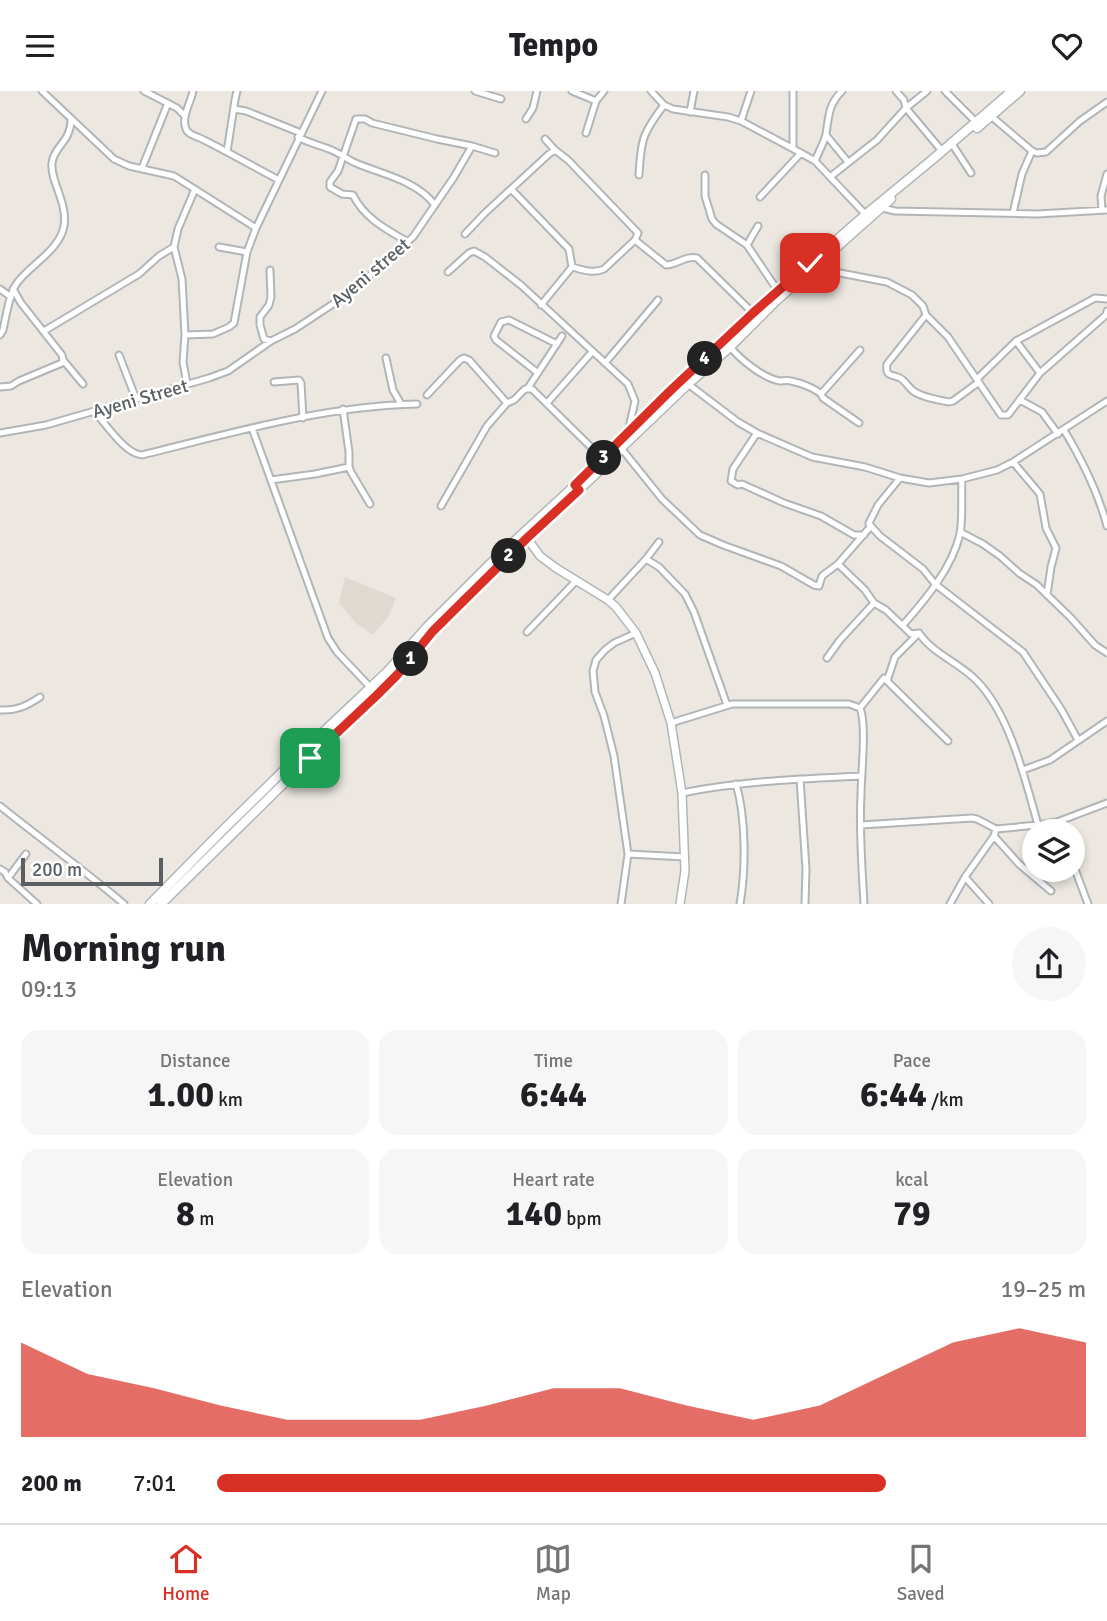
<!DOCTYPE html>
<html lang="en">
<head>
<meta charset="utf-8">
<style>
  :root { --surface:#fff; --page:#f6f6f6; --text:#202124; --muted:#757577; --line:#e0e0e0; --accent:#d93025 }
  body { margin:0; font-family:Signika,sans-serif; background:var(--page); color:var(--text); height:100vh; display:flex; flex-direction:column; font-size:26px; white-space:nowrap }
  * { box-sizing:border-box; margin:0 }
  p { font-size:23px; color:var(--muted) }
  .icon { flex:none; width:38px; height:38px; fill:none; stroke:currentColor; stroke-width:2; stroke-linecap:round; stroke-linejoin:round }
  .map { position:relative; height:813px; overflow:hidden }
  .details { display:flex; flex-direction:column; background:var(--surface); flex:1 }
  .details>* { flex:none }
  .tools { position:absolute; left:1022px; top:728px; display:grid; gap:14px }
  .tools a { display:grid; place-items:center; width:63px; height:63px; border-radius:50%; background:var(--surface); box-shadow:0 4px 10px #0003; font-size:35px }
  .scale { position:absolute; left:21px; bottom:18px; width:142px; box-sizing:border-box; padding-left:7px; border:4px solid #5a5f62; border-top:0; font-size:19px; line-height:24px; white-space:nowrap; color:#5a5f62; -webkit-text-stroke:5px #fff; paint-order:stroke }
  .pin { position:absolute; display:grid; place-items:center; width:60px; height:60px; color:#fff; margin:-30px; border-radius:14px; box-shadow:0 4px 10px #0006 }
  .km { position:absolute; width:35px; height:35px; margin:-18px; border-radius:50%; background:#222; color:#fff; font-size:19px; line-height:35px; text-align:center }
  .round { display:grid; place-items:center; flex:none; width:74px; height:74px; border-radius:37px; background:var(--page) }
  .summary { display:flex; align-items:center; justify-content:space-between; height:119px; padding:0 21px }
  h1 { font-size:38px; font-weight:700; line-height:52px }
  .metrics { display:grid; grid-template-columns:repeat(3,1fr); gap:10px; height:119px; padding:7px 21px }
  .metrics div { display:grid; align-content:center; border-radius:18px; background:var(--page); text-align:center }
  .metrics b { font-size:35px; font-weight:700 }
  .metrics small { font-size:19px; font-weight:400 }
  .metrics p { font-size:19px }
  .chart { height:196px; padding:14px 21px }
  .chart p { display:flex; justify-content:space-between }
  .chart svg { width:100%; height:126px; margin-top:7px; fill:var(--accent); opacity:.7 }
  ul { padding:0 21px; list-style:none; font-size:23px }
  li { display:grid; grid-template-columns:112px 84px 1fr; align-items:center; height:52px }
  li i { height:18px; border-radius:9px; background:var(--accent) }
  header { display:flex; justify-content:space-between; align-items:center; height:91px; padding:0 21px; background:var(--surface); font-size:32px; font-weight:700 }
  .dock { display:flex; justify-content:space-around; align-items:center; height:98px; border-top:2px solid var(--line); background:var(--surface); font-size:19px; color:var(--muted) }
  .dock a { display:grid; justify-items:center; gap:4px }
  .dock .selected { color:var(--accent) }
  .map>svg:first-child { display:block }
</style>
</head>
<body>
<header><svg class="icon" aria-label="menu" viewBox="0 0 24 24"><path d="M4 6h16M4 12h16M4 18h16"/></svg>Tempo<svg class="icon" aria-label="heart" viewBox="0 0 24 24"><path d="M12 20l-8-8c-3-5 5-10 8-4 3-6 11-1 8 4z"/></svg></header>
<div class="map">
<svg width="1107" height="813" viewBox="0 0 1107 813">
  <rect width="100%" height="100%" fill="#ece8e1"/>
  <path fill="#dfd9d2" d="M345,486L396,507L388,526L373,544L356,532L339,512Z"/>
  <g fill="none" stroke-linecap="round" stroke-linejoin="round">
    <g stroke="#b2b5b8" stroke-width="9">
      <path id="minor" d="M42,0L114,68L129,75L174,85L256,137
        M144,0L177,17L185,25
        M193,0C191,11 181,26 186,38C188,44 199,46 204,49C230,62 254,76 279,89
        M475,0L501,8
        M572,0L596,10L604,0
        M651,0L664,14L673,18L728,26L741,30L801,62L815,70L867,125
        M896,0L904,9L906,17L942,60
        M945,0L976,31
        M234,18L246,20L301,42
        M690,21L694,0
        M991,25L1032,60L1037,62L1046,61L1080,30L1107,11
        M526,28L533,17L537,0
        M741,30L751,0
        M586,42L596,10
        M826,44L848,71
        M298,46C309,52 319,54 329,58C340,62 348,69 358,73C385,84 417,90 435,114
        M545,48L555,59
        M954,56L971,82
        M793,57V0
        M227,61L235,9L237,0
        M815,70C818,62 824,52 826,43C829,25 828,14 842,0
        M142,77L168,12
        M639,84C641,49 642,43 664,14
        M705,84V105L712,128L716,133L747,154L778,200
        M830,86L877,49L906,17L927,0
        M511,98L569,158L572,176L541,214
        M760,106L801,62
        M882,117L895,120L1037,123L1107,119
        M1102,119L1101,105L1107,83
        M1013,122L1022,83L1032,60
        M465,143L485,122L549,63L555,59L568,69L638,142L635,149L604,178C593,183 584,179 572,176
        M635,149L666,174C677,174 686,164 697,167L753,222
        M408,151C387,139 364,127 353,104L342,103L330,96V91L338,80L356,28H365L372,32L437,48L472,55L495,62
        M747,154L758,135
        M174,156L182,188L185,244L213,243L229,236L234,232L247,161L256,137L322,0
        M219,156L247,161
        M814,177L887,191L912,204L923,215L926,224L948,246L1001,324H1008L1040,282L1106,224L1107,220
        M270,179L271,206L269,214L260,226V234L264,248L271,250
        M448,181L469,162L474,160L485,166L522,195L628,293L635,310L628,341
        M0,198L11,206
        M926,224L887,273C885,286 891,283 900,287C905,290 908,295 912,299C920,306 938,309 949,311L953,310L979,291
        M44,240L139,183L159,165L174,156L178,138L195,98
        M0,244L3,239C6,226 9,203 17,192C30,174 60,159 64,135C68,112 50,90 52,72C54,55 71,51 71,28
        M185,244L183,271L187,293
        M1016,250L1095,207L1107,208
        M730,256C741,269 763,287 780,290C783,290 787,289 791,290C801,292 814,297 821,303L860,259
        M119,264L136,308
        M386,267L393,299L401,313
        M63,269L83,293
        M605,272L658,209
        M538,282L496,249L494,245L501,231L509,229L557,253
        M977,288L1016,250L1040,282
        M274,291L299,289L301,292L303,327
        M688,293L738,331L757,342L812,366L865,376L900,387L929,392L962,388L997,379L1013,371L1107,310
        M0,296L11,295L19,290L62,272L63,269L62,264L21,212L13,198
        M528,297L562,245
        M821,303L823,307L859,332
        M427,304L460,269L464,267L469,269L507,312L514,309L525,298H532L603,368
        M1020,309L1042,321L1058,343
        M547,312L592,261
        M343,318L349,361V376L351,381L370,413
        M94,320C106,333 125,363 142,364C232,342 323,315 417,313
        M252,337L328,547L337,561L371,597
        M1064,339C1082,369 1098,401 1107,435
        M0,342L46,334L209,287L228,280L271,250L295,238L333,213L369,185L413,146L454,86L472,55
        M757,342L733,378L731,390L738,394L742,393L784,412L821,425L854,444H864
        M621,357L662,408L700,444L723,454L781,475L814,494L819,495L822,485L838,473L871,435L869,432L878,414L900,387
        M1013,371L1040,403L1046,437L1056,457L1051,476L1047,504
        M271,389L315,383L349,376
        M441,415L487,335L507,312
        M869,433L880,445L923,478L935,493L1023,561L1061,618L1078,649
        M960,441L983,453L1000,465L1019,482L1037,494L1071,527L1095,554L1107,562
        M646,468L659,476L685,503L694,521L727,614
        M838,473L865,499L874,512L886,519L911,543L919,542C933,563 960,572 977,590C1010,624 1025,688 1038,734
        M608,509L646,468L659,451
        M903,534C926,508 952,477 960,443C963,427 961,405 962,388
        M527,541L576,490
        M827,567L840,549L874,512
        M887,590L948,650
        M860,617L884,587L887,590L895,566L919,542
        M0,619C16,620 27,615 40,606
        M671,632L732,613H849L860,617C867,633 861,684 861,704C859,740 862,776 864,813
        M1023,679L1050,669L1107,630
        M800,688L806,778L805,813
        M736,693C746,726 746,778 740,813
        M682,702C741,690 802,688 862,685
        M0,715C41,748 84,779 124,813
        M861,734L972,727L977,728L996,738L1038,734L1057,731L1107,712
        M994,745L1019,773L1051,800
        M628,763L685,766
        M1073,773L1088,813
        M0,778L5,781L8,787L37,813
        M965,786L989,813
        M8,787L26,763
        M621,813L628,763L614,665L604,625L595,601L593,580L596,569L605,559L614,552L636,542
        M950,813L965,786L994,745L996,738"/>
    </g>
    <g stroke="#b2b5b8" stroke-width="10">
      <path id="tertiary" d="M527,447L540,465L556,477L608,509L616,516L636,542L655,582L671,632L682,702L685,780L680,813"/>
    </g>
    <g stroke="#b1b6b9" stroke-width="11">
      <path id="secondary" d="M977,37L1020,0
        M150,813L221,741L319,645L388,580L428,535L492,471L596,375L670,300L753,222L871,119L933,68L1012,0
        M161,813L330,647L376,605L397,584L433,540L527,447L614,366L621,357L688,293L730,256L776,210L891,108"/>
    </g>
    <use href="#minor" stroke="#fff" stroke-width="5"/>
    <use href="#tertiary" stroke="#fff" stroke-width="7"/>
    <use href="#secondary" stroke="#fff" stroke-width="8"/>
  </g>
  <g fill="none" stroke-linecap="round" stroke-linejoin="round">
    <g stroke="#fff" stroke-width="14">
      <path id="route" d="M310,667L376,605L397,584L433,540L527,447L579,399L575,394L670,300L753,222L810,172"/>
    </g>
    <use href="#route" stroke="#d93025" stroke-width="9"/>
  </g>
  <g text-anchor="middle" stroke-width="5" stroke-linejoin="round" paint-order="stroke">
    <g font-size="19" fill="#5a5f62" stroke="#fff">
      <text transform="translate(370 181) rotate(-40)" y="7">Ayeni street</text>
      <text transform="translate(140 307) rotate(-16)" y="7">Ayeni Street</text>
    </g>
  </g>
</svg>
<div class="tools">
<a><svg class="icon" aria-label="layers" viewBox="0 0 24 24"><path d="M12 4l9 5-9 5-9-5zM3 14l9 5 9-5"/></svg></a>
</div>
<div class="scale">200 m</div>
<div class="pin" style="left:310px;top:667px;background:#1e9e55"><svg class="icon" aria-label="arrive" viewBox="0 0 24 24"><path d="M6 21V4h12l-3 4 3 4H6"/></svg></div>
<div class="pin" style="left:810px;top:172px;background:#d93025"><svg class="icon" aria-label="check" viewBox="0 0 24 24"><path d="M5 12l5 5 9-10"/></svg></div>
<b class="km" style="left:411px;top:568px">1</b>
<b class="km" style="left:509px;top:465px">2</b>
<b class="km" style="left:604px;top:367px">3</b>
<b class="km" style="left:705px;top:268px">4</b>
</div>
<section class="details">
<div class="summary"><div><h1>Morning run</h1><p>09:13</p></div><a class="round"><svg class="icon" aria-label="share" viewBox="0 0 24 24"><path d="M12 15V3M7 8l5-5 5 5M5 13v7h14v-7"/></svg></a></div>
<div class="metrics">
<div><p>Distance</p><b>1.00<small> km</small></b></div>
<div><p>Time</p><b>6:44</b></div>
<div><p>Pace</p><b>6:44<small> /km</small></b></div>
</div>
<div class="metrics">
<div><p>Elevation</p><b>8<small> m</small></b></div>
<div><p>Heart rate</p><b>140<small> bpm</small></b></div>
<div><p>kcal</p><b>79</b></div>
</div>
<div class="chart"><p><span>Elevation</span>19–25 m</p>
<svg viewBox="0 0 160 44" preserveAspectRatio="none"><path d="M0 44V11L10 22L20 27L30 33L40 38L50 38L60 38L70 33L80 27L90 27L100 33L110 38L120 33L130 22L140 11L150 6L160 11V44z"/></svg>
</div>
<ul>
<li><b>200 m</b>7:01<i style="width:77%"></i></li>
</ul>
</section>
<nav class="dock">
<a class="selected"><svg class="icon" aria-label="home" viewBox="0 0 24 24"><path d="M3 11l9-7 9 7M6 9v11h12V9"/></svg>Home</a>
<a><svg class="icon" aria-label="map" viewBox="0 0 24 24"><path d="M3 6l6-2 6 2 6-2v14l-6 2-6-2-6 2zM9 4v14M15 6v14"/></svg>Map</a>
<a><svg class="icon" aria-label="saved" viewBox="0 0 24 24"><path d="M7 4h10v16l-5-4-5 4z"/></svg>Saved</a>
</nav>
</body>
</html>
